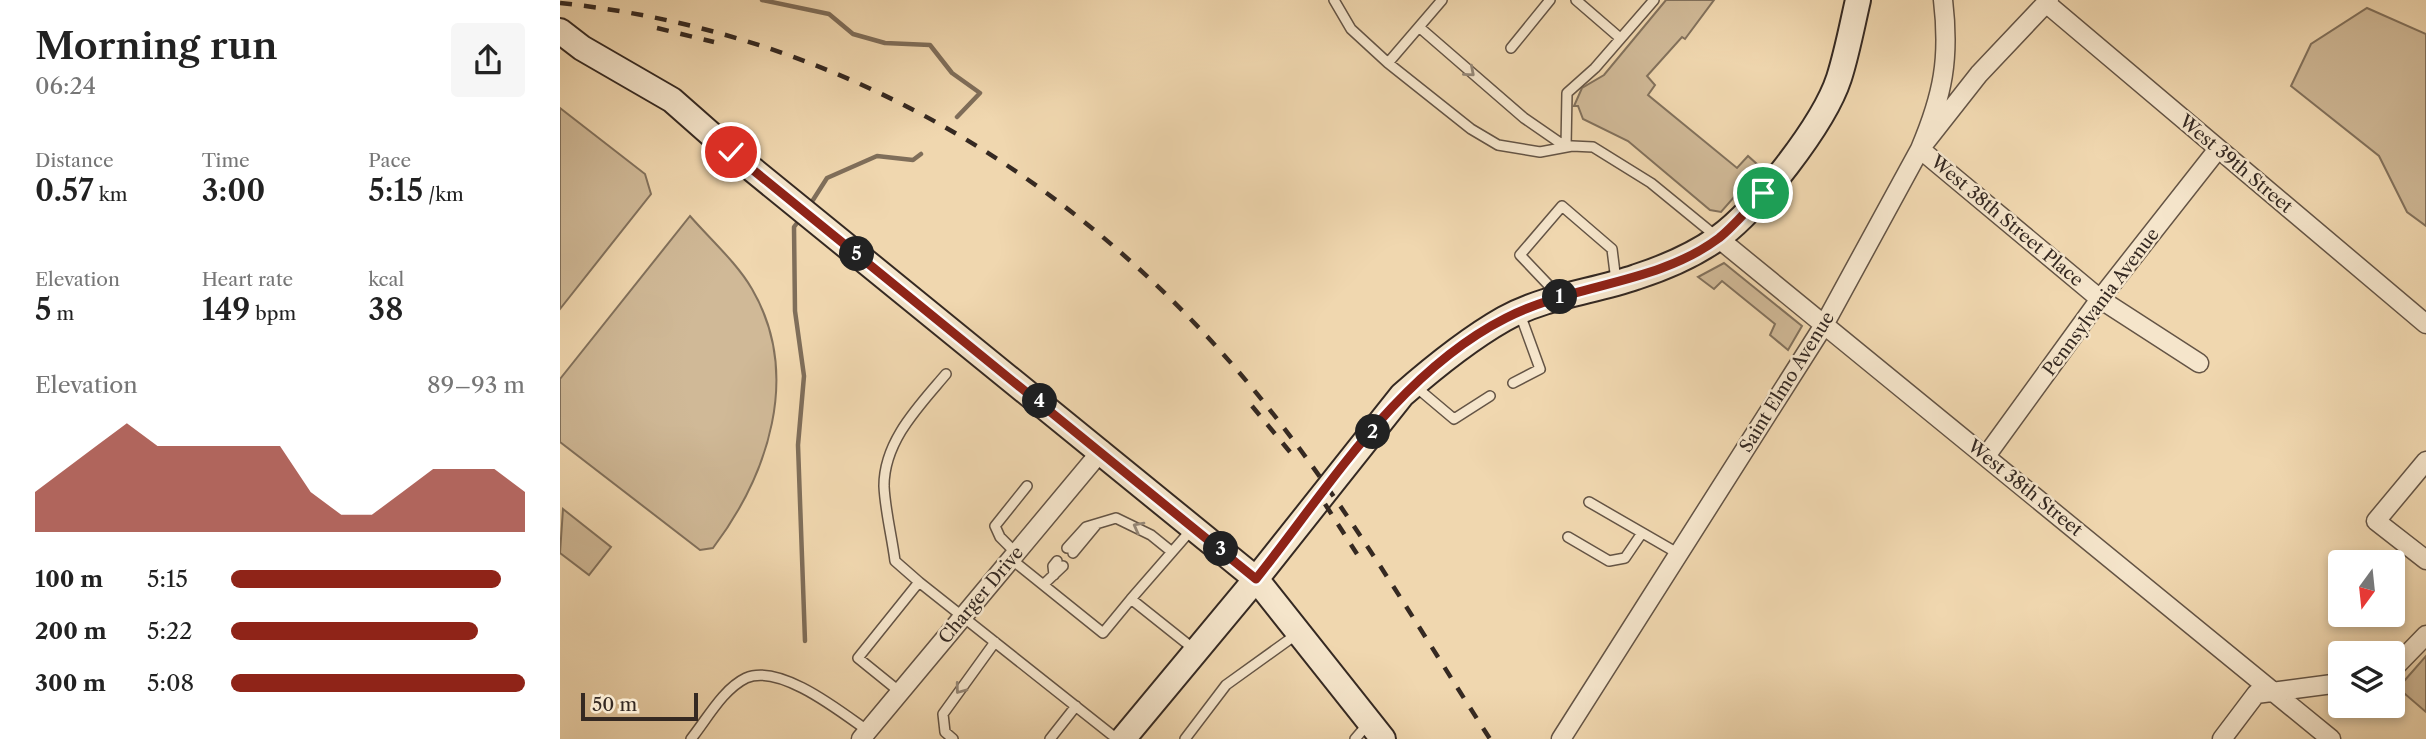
<!DOCTYPE html>
<html lang="en">
<head>
<meta charset="utf-8">
<style>
  :root { --surface:#fff; --page:#f6f6f6; --text:#222; --muted:#767676; --accent:#8f2418 }
  body { margin:0; font-family:"Libre Caslon Text",serif; background:var(--page); color:var(--text); height:100vh; display:flex; flex-direction:column; font-size:26px; white-space:nowrap }
  * { box-sizing:border-box; margin:0 }
  p { font-size:23px; color:var(--muted) }
  .icon { flex:none; width:38px; height:38px; fill:none; stroke:currentColor; stroke-width:2; stroke-linecap:round; stroke-linejoin:round }
  .map { position:relative; flex:1; overflow:hidden }
  .side { display:flex; flex-direction:column; background:var(--surface); width:560px }
  .side>* { flex:none }
  .needle { width:46px; rotate:195deg }
  .tools { position:absolute; left:1768px; top:550px; display:grid; gap:14px }
  .tools a { display:grid; place-items:center; width:77px; height:77px; border-radius:7px; background:var(--surface); box-shadow:0 4px 10px #0003; font-size:35px }
  .scale { position:absolute; left:21px; bottom:18px; width:117px; box-sizing:border-box; padding-left:7px; border:4px solid #352922; border-top:0; font-size:19px; line-height:24px; white-space:nowrap; color:#352922; -webkit-text-stroke:5px #f5e5cb; paint-order:stroke }
  .pin { position:absolute; display:grid; place-items:center; width:60px; height:60px; color:#fff; margin:-30px; border:4px solid #fff; border-radius:50%; box-shadow:0 2px 7px #0007 }
  .km { position:absolute; width:35px; height:35px; margin:-18px; border-radius:50%; background:#222; color:#fff; font-size:19px; line-height:35px; text-align:center }
  .round { display:grid; place-items:center; flex:none; width:74px; height:74px; border-radius:7px; background:var(--page) }
  .overview { display:flex; align-items:center; justify-content:space-between; height:119px; padding:0 35px }
  h1 { font-size:38px; font-weight:600; line-height:52px }
  .figures { display:grid; grid-template-columns:repeat(3,1fr); gap:10px; height:119px; padding:7px 35px }
  .figures div { display:grid; align-content:center }
  .figures b { font-size:30px; font-weight:600 }
  .figures small { font-size:19px; font-weight:400 }
  .figures p { font-size:19px }
  .chart { height:196px; padding:14px 35px }
  .chart p { display:flex; justify-content:space-between }
  .chart svg { width:100%; height:126px; margin-top:7px; fill:var(--accent); opacity:.7 }
  ul { padding:0 35px; list-style:none; font-size:23px }
  li { display:grid; grid-template-columns:112px 84px 1fr; align-items:center; height:52px }
  li i { height:18px; border-radius:9px; background:var(--accent) }
  main { display:flex; flex:1; min-height:0 }
  .map>svg:first-child { display:block }
</style>
</head>
<body>
<main>
<section class="side">
<div class="overview"><div><h1>Morning run</h1><p>06:24</p></div><a class="round"><svg class="icon" aria-label="share" viewBox="0 0 24 24"><path d="M12 15V3M7 8l5-5 5 5M5 13v7h14v-7"/></svg></a></div>
<div class="figures">
<div><p>Distance</p><b>0.57<small> km</small></b></div>
<div><p>Time</p><b>3:00</b></div>
<div><p>Pace</p><b>5:15<small> /km</small></b></div>
</div>
<div class="figures">
<div><p>Elevation</p><b>5<small> m</small></b></div>
<div><p>Heart rate</p><b>149<small> bpm</small></b></div>
<div><p>kcal</p><b>38</b></div>
</div>
<div class="chart"><p><span>Elevation</span>89–93 m</p>
<svg viewBox="0 0 160 44" preserveAspectRatio="none"><path d="M0 44V30L10 22L20 14L30 6L40 14L50 14L60 14L70 14L80 14L90 30L100 38L110 38L120 30L130 22L140 22L150 22L160 30V44z"/></svg>
</div>
<ul>
<li><b>100 m</b>5:15<i style="width:92%"></i></li>
<li><b>200 m</b>5:22<i style="width:84%"></i></li>
<li><b>300 m</b>5:08<i style="width:100%"></i></li>
</ul>
</section>
<div class="map">
<svg width="1866" height="739" viewBox="0 0 1866 739">
  <rect width="100%" height="100%" fill="#f0d7af"/>
  <filter id="stains"><feTurbulence type="fractalNoise" baseFrequency=".00286" numOctaves="4"/><feColorMatrix values="0 0 0 0 .2 0 0 0 0 .09 0 0 0 0 .02 0 0 0 .5 -.17"/></filter>
  <radialGradient id="worn" r=".72"><stop offset=".6" stop-color="#630" stop-opacity="0"/><stop offset="1" stop-color="#630" stop-opacity=".3"/></radialGradient>
  <path fill="#d0b997" stroke="#82715c" stroke-width="2" d="M1106,0H1154L1125,39L1122,37L1087,76L1095,85L1088,95L1177,168L1188,156L1198,165L1197,171L1161,212L1150,210L1068,141L1023,119L1018,106H1014L1022,88L1044,75Z
    M1807,8L1866,34V226L1847,212L1819,156L1731,86L1751,44Z
    M0,108L85,174L91,194L0,309Z
    M130,216C150,239 177,263 192,289C242,375 208,475 153,548L140,550L0,442V379Z
    M1164,263L1242,326L1228,350L1210,335L1215,324L1162,281L1154,289L1138,277Z
    M3,509L51,547L29,575L0,553Z
    M1866,656V712L1838,688Z"/>
  <g fill="none" stroke-linecap="round" stroke-linejoin="round">
    <path stroke="#7f6e5a" stroke-width="4.5" d="M202,0L269,14L293,34L325,43L370,45L392,73L420,93L397,117
      M253,200L267,178L317,156L353,160L361,154
      M237,223L234,227L235,311L244,376L238,445L245,641"/>
    <g stroke="#645445" stroke-width="12">
      <path id="lane" d="M774,0L791,29L828,63L911,129L938,145L980,152L1012,146L1033,147L1091,183L1157,237
        M1016,0L1060,38
        M859,27L964,118L1006,147
        M951,48L990,0
        M828,63L882,0
        M1006,147L1007,93L1035,68L1094,0
        M998,295L960,255L1002,206L1052,249L1056,281
        M953,383L980,369L960,314
        M856,387L894,419L930,396
        M1029,502L1119,554
        M1008,537L1049,561L1065,558L1082,533
        M507,548L526,527L556,518L591,535L612,552
        M456,553L440,537L435,526L467,486
        M513,553L537,524
        M451,559L543,633L571,599L635,650
        M494,575L493,566L497,561
        M359,582L335,561C332,537 325,510 324,486C324,441 359,406 386,374
        M484,584L503,566
        M571,599L632,529
        M340,692L298,658L359,582L557,739
        M131,739C147,719 163,689 186,678C220,663 281,712 308,731
        M393,739L385,732L383,714L435,642
        M490,739L516,706
        M625,739L666,685L737,634
        M795,739L807,725"/>
    </g>
    <g stroke="#645445" stroke-width="21">
      <path id="street" d="M1489,0L1419,74L1360,149L1540,299L1639,363
        M1486,3L1866,324
        M1158,238L1771,739
        M1426,456L1540,299L1658,149
        M1866,461L1816,521L1866,560
        M1832,670L1866,635
        M301,739L542,450
        M1001,739L1264,325L1360,149C1383,95 1390,58 1383,0
        M1662,739L1696,694L1780,683"/>
    </g>
    <g stroke="#352922" stroke-width="28">
      <path id="secondary" d="M0,31L22,48L112,100L171,152L696,579L823,739
        M563,739L696,579L842,395C874,367 907,340 944,319C985,296 1033,292 1076,277C1104,268 1134,255 1158,238C1197,210 1264,124 1279,78C1287,53 1292,26 1298,0"/>
    </g>
    <use href="#lane" stroke="#f5e5cb" stroke-width="9"/>
    <use href="#street" stroke="#f5e5cb" stroke-width="18"/>
    <use href="#secondary" stroke="#f5e5cb" stroke-width="24"/>
    <path stroke="#352922" stroke-width="4.5" stroke-dasharray="12 12" stroke-linecap="butt" d="M0,3C295,34 546,194 724,428C799,526 863,635 930,739
      M97,28L154,42
      M692,406L730,452
      M765,504L797,554"/>
  </g>
  <defs><path id="oneway-chevron" d="M-2-3.5L2.5 0L-2 3.5" fill="none" stroke-width="1.6" stroke-linecap="round" stroke-linejoin="round" transform="scale(1.75)"/></defs>
  <g stroke="#958776">
    <use href="#oneway-chevron" transform="translate(910 72) rotate(41)"/>
    <use href="#oneway-chevron" transform="translate(578 527) rotate(-152)"/>
    <use href="#oneway-chevron" transform="translate(400 689) rotate(127)"/>
  </g>
  <g fill="none" stroke-linecap="round" stroke-linejoin="round">
    <g stroke="#fff" stroke-width="14">
      <path id="route" d="M171,152L696,579C769,487 839,372 946,318C1014,283 1096,285 1159,238C1175,225 1189,208 1203,193"/>
    </g>
    <use href="#route" stroke="#8f2418" stroke-width="9"/>
  </g>
  <g text-anchor="middle" stroke-width="5" stroke-linejoin="round" paint-order="stroke">
    <g font-size="18" fill="#352922" stroke="#f5e5cb">
      <text transform="translate(1676 164) rotate(40)" y="6">West 39th Street</text>
      <text transform="translate(1447 221) rotate(40)" y="6">West 38th Street Place</text>
      <text transform="translate(1541 302) rotate(-53)" y="6">Pennsylvania Avenue</text>
      <text transform="translate(1227 382) rotate(-58)" y="6">Saint Elmo Avenue</text>
      <text transform="translate(1465 488) rotate(39)" y="6">West 38th Street</text>
      <text transform="translate(421 595) rotate(-50)" y="6">Charger Drive</text>
    </g>
  </g>
  <rect width="100%" height="100%" filter="url(#stains)"/>
  <rect width="100%" height="100%" fill="url(#worn)"/>
</svg>
<div class="tools">
<a><svg class="needle" viewBox="-14 -14 28 28"><path d="M0-13l5 13h-10z" fill="#e53935"/><path d="M0 13l5-13h-10z" fill="#767676"/></svg></a>
<a><svg class="icon" aria-label="layers" viewBox="0 0 24 24"><path d="M12 4l9 5-9 5-9-5zM3 14l9 5 9-5"/></svg></a>
</div>
<div class="scale">50 m</div>
<div class="pin" style="left:1203px;top:193px;background:#1e9e55"><svg class="icon" aria-label="arrive" viewBox="0 0 24 24"><path d="M6 21V4h12l-3 4 3 4H6"/></svg></div>
<div class="pin" style="left:171px;top:152px;background:#d93025"><svg class="icon" aria-label="check" viewBox="0 0 24 24"><path d="M5 12l5 5 9-10"/></svg></div>
<b class="km" style="left:1000px;top:297px">1</b>
<b class="km" style="left:813px;top:432px">2</b>
<b class="km" style="left:661px;top:549px">3</b>
<b class="km" style="left:480px;top:401px">4</b>
<b class="km" style="left:297px;top:254px">5</b>
</div>
</main>
</body>
</html>
